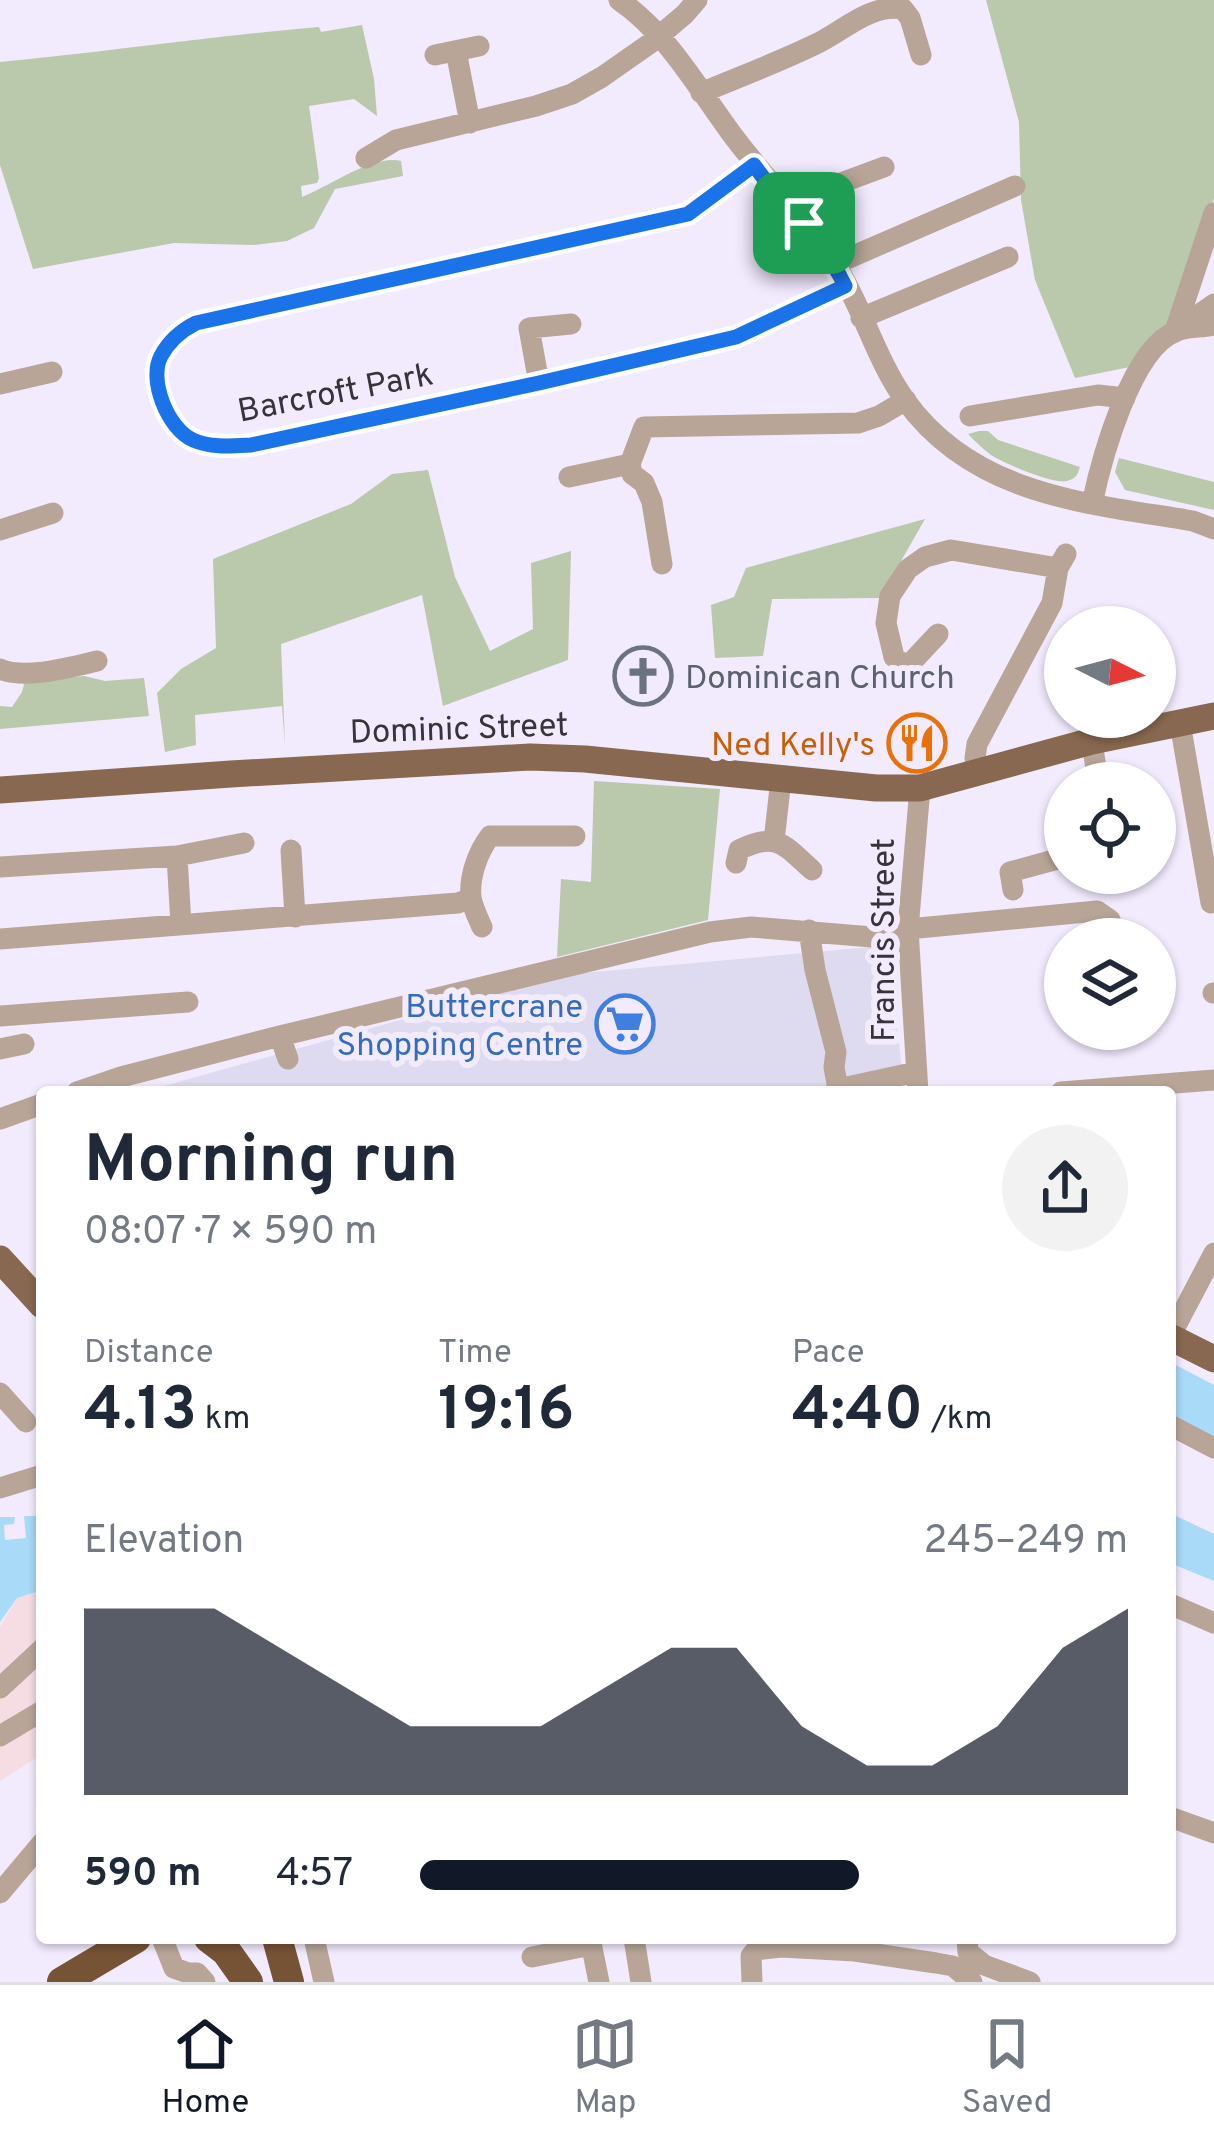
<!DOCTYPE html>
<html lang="en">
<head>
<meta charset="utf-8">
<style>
  :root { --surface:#fff; --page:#f2f2f3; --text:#1f2937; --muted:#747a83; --line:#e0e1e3; --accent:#111827 }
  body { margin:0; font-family:Overpass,sans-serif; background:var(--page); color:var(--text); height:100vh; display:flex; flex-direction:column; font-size:45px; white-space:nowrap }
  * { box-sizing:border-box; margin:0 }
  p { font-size:39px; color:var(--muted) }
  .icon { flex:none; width:66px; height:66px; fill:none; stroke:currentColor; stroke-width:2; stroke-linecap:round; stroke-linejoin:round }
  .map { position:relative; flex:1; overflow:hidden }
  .side { position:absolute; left:36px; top:1086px; width:1140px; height:858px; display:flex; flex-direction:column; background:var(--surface); border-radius:12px; box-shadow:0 3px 9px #0004 }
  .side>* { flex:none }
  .needle { width:78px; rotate:96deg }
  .buttons { position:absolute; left:1044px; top:606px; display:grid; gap:24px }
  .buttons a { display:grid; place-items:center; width:132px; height:132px; border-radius:50%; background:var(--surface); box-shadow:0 3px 9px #0004; font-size:60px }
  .pin { position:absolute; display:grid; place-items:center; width:102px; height:102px; color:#fff; margin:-51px; border-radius:24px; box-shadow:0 6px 18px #0006 }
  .round { display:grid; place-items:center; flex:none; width:126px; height:126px; border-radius:63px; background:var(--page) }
  .head { display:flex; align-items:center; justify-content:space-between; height:204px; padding:0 48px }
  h1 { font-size:66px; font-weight:700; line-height:90px }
  .figures { display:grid; grid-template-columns:repeat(3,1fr); gap:18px; height:204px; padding:12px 48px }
  .figures div { display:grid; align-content:center }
  .figures b { font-size:60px; font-weight:700 }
  .figures small { font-size:33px; font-weight:400 }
  .figures p { font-size:33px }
  .chart { height:336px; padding:24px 48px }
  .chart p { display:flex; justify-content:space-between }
  .chart svg { width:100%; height:216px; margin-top:12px; fill:var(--accent); opacity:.7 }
  ul { padding:0 48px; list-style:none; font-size:39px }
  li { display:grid; grid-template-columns:192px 144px 1fr; align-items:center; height:90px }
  li i { height:30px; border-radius:15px; background:var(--accent) }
  .tabs { display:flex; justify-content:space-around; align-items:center; height:168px; border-top:3px solid var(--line); background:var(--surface); font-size:33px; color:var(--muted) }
  .tabs a { display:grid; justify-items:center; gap:6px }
  .tabs .selected { color:var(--accent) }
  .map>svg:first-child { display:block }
</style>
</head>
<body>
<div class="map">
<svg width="1214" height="1982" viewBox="0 0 1214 1982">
  <rect width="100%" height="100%" fill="#f2eafd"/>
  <path fill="#dedaef" d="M871,947L898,969L897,1023L904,1092H143L561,975Z"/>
  <path fill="#f6dde4" d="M42,1590V1754L0,1781V1627L17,1598Z"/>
  <path fill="#bac8ab" d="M986,0H1214V199L1197,235L1175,331L1140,365L1075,378L1035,280L1021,200L1019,122Z
    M362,25L374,79L377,116L354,99L309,106L319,178L317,183L301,186L302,197C328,187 374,154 401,161L403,176L335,189L314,228L287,241L253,245L174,243L33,269L0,165V62C106,52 213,36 319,27L321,32Z
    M979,431H988L998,440L1080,467C1077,475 1077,478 1067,481C1053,485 1004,463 991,455C983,449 975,441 968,434Z
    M1119,458L1214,482V510L1125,490L1115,472Z
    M428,470L455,577L490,651L533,629L531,563L571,551L568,660L443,706L422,595L281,644L285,746L282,706L195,715L196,745L165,752L157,693L181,669L216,648L213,559L351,504L392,474Z
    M925,519L880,598L772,599L763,656L715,658L711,605L734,597L746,568Z
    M84,676L105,681L144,678L149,716L0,729V706L12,707L22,692L25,681Z
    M594,781L720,789L708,920L557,957L561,879L591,882Z"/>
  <path fill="#a9daf7" d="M1170,1362L1214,1385V1439L1170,1417Z
    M1170,1513L1214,1534V1581L1170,1563Z
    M24,1516H42V1590L17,1598L0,1622V1517H15L14,1524L4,1525L5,1540L26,1538Z"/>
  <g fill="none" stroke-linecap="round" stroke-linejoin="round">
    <path stroke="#b8a598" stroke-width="21" d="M619,0C667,33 697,87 731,133C763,177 804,216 834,262C862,305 875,358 905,400C974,496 1087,503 1193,521L1214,529
      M456,51L470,123
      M435,55L479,46
      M701,93C739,77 779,62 816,44C843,31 871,3 903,9L910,18L921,55
      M366,158L396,140L536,106L572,94L602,77L652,42L685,14L697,0
      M754,165L689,214L197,323C182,330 169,341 161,356C148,381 168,429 193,440C211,448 232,446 251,445L664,355L736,337L845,286
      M804,223L828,202L838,184L884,167
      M835,264L1015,186
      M861,318L1008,257
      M1181,327L1214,304
      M1175,331L1214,213
      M539,383L529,328L571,324
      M0,384L52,372
      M970,416L1098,395L1125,398
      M569,477L630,464
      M1092,504C1101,461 1131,347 1177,331C1188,326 1202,328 1214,325
      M0,530L53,513
      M662,564L652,502L644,483L632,474L630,464L644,427L858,423L879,416L906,400
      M938,634L907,667L894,657L886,623L890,596L908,569L925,557L951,550L1058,568
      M0,669C24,680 71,667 97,661
      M1180,723L1211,903
      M1092,741L1098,783
      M977,770L975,758L977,744L1052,603L1058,568L1066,554
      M774,841L781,779
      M291,850L295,917
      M177,856L181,925
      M736,863L739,850C777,831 784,845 812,870
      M0,867L177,856L244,843
      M1013,890L1010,872L1065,857
      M482,927C478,918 472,906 471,897C469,876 478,852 490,836H575
      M908,929L1097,911L1110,920L1116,939
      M809,930L815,970L836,1052L834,1067L838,1089L916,1072
      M0,939L458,903L471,898
      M1213,993H1214
      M0,1016L188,1002
      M280,1036L288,1059
      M0,1049L24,1044
      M77,1092L121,1077L280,1036L710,932L751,927L908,940
      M918,1092L908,929L920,788
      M1061,1092L1214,1080
      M0,1119L42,1104
      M1170,1337L1214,1253
      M0,1393L26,1422
      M1170,1425L1214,1448
      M0,1488L42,1475
      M1170,1604L1214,1623
      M0,1688L42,1649
      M0,1736L42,1711
      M1170,1817L1214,1833
      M0,1893L42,1843
      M162,1938L174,1968L188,1973H197L205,1982
      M314,1938L324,1982
      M590,1938L599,1982
      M634,1938L641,1982
      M967,1938L968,1952L984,1965L1030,1982
      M532,1957L591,1945
      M752,1982L751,1956L756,1950L781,1947L855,1951L936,1963L953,1966L972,1982"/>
    <path stroke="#886850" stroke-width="27" d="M0,790L231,774L530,757L585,759L876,788H920L1092,741L1214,716
      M0,1259L42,1305
      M1170,1337L1214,1359"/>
    <path stroke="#775336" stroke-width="30" d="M209,1938L226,1951L248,1982
      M277,1938L289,1982
      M62,1982L136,1938"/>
  </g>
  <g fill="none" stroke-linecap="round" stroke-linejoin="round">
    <g stroke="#fff" stroke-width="24">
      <path id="route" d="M754,165C783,207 823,239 845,286L736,337L539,383L251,445C232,446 211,448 193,440C168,429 148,380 161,356C169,341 182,330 196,323L688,214Z"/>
    </g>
    <use href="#route" stroke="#1a73e8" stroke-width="15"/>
  </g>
  <defs>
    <g id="church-ring" transform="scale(3)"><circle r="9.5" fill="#f2eafd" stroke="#6b7280" stroke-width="1.5"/><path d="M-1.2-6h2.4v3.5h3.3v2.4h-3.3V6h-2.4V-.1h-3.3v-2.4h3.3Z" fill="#6b7280"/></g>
    <g id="restaurant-ring" transform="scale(3)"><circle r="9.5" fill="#f2eafd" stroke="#e8710a" stroke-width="1.5"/><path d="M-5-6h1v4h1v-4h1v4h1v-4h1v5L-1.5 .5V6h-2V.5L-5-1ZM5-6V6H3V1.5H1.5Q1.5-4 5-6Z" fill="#e8710a"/></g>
    <g id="supermarket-ring" transform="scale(3)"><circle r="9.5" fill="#f2eafd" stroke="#3f7fe0" stroke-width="1.5"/><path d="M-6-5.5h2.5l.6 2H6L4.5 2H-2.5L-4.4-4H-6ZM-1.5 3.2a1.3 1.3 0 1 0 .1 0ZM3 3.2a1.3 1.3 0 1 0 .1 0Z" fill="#3f7fe0"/></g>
  </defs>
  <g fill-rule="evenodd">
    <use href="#church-ring" x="643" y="676"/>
    <use href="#restaurant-ring" x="917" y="743"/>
    <use href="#supermarket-ring" x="625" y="1024"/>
  </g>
  <g text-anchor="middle" stroke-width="12" stroke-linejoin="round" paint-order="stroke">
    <g font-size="33" fill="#36333a" stroke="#f2eafd">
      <text transform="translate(335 391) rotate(-11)" y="12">Barcroft Park</text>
      <text transform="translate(459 727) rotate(-2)" y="12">Dominic Street</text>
      <text transform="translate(882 940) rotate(-90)" y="12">Francis Street</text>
    </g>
    <g font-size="33" fill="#5b616d" stroke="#f2eafd" text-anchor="start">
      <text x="685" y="688">Dominican Church</text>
    </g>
    <g font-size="33" fill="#c56008" stroke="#f2eafd" text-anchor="end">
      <text x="875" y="755">Ned Kelly's</text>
    </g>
    <g font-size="33" fill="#366cbe" stroke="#f2eafd" text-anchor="end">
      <text x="583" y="1017">Buttercrane<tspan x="583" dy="38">Shopping Centre</tspan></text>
    </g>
  </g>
</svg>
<div class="buttons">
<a><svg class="needle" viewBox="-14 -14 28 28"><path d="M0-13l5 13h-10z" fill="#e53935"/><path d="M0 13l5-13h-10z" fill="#747a83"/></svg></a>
<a><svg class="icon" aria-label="locate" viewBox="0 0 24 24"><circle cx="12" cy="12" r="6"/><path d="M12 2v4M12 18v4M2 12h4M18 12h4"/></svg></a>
<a><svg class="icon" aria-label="layers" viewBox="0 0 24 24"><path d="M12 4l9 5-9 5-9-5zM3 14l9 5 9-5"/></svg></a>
</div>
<div class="pin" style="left:804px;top:223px;background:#1e9e55"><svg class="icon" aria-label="arrive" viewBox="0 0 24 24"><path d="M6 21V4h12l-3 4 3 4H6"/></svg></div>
<section class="side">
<div class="head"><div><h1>Morning run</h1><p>08:07 · 7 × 590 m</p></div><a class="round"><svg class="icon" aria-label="share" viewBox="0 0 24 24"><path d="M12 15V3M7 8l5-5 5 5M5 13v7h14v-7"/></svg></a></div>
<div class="figures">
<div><p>Distance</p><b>4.13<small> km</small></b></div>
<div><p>Time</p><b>19:16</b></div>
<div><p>Pace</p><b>4:40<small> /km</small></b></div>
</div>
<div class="chart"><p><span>Elevation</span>245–249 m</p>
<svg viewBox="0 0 160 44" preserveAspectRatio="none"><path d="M0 44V6L10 6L20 6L30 14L40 22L50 30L60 30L70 30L80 22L90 14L100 14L110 30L120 38L130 38L140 30L150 14L160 6V44z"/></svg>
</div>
<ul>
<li><b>590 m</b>4:57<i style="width:62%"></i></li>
</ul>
</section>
</div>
<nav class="tabs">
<a class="selected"><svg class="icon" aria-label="home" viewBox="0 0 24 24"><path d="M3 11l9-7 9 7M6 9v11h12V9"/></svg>Home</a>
<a><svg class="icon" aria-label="map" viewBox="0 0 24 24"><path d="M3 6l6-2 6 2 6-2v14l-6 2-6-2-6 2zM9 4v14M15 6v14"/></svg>Map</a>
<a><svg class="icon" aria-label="saved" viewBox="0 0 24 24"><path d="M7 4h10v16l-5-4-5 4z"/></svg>Saved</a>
</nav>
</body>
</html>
